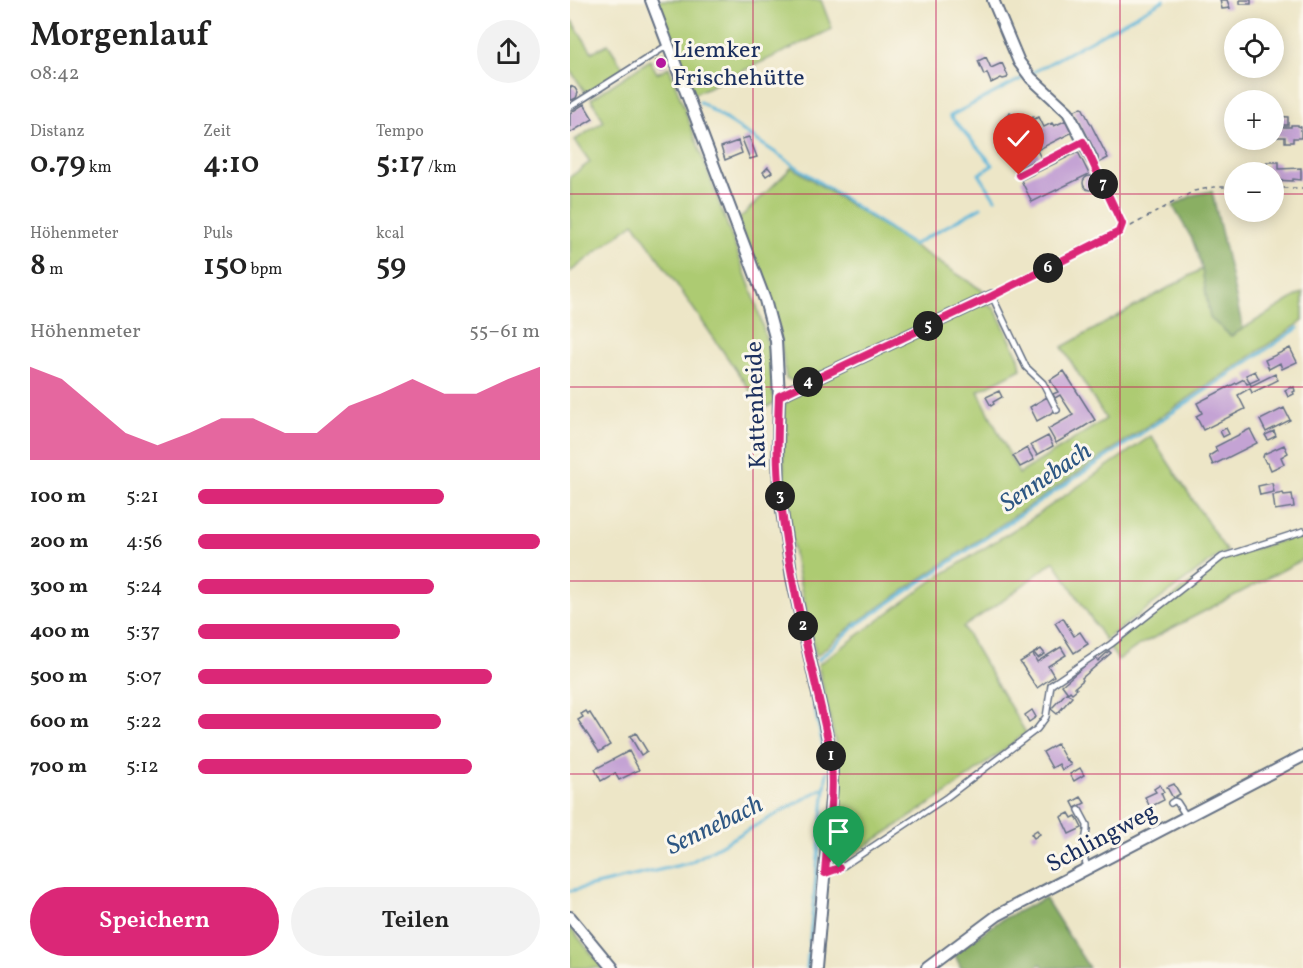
<!DOCTYPE html>
<html lang="de">
<head>
<meta charset="utf-8">
<style>
  :root { --surface:#fff; --page:#f2f2f2; --text:#222; --muted:#767676; --accent:#db2777 }
  body { margin:0; font-family:Vollkorn,serif; background:var(--page); color:var(--text); height:100vh; display:flex; flex-direction:column; font-size:22px; white-space:nowrap }
  * { box-sizing:border-box; margin:0 }
  p { font-size:20px; color:var(--muted) }
  .icon { flex:none; width:33px; height:33px; fill:none; stroke:currentColor; stroke-width:2; stroke-linecap:round; stroke-linejoin:round }
  .map { position:relative; flex:1; overflow:hidden }
  .panel { display:flex; flex-direction:column; background:var(--surface); width:570px }
  .panel>* { flex:none }
  .buttons { position:absolute; left:654px; top:18px; display:grid; gap:12px }
  .buttons a { display:grid; place-items:center; width:60px; height:60px; border-radius:50%; background:var(--surface); box-shadow:0 3px 15px #0003; font-size:30px }
  .pin { position:absolute; display:grid; place-items:center; width:51px; height:51px; color:#fff; margin:-62px -26px; border-radius:50% 50% 50% 0; rotate:-45deg; box-shadow:0 0 6px #0007 }
  .pin .icon { rotate:45deg }
  .km { position:absolute; width:30px; height:30px; margin:-15px; border-radius:50%; background:#222; color:#fff; font-size:16px; line-height:30px; text-align:center }
  .round { display:grid; place-items:center; flex:none; width:63px; height:63px; border-radius:32px; background:var(--page) }
  .headline { display:flex; align-items:center; justify-content:space-between; height:102px; padding:0 30px }
  h1 { font-size:33px; font-weight:600; line-height:45px }
  .stats { display:grid; grid-template-columns:repeat(3,1fr); gap:9px; height:102px; padding:6px 30px }
  .stats div { display:grid; align-content:center }
  .stats b { font-size:30px; font-weight:600 }
  .stats small { font-size:16px; font-weight:400 }
  .stats p { font-size:16px }
  .chart { height:168px; padding:12px 30px }
  .chart p { display:flex; justify-content:space-between }
  .chart svg { width:100%; height:108px; margin-top:6px; fill:var(--accent); opacity:.7 }
  .primary-button { display:flex; gap:12px; margin-top:auto; padding:12px 30px }
  .primary-button a { flex:1; height:69px; border-radius:36px; background:var(--accent); color:#fff; font-size:24px; font-weight:600; line-height:69px; text-align:center }
  .primary-button a+a { background:var(--page); color:var(--text) }
  ul { padding:0 30px; list-style:none; font-size:20px }
  li { display:grid; grid-template-columns:96px 72px 1fr; align-items:center; height:45px }
  li i { height:15px; border-radius:8px; background:var(--accent) }
  main { display:flex; flex:1; min-height:0 }
  .map>svg:first-child { display:block }
</style>
</head>
<body>
<main>
<section class="panel">
<div class="headline"><div><h1>Morgenlauf</h1><p>08:42</p></div><a class="round"><svg class="icon" aria-label="share" viewBox="0 0 24 24"><path d="M12 15V3M7 8l5-5 5 5M5 13v7h14v-7"/></svg></a></div>
<div class="stats">
<div><p>Distanz</p><b>0.79<small> km</small></b></div>
<div><p>Zeit</p><b>4:10</b></div>
<div><p>Tempo</p><b>5:17<small> /km</small></b></div>
</div>
<div class="stats">
<div><p>Höhenmeter</p><b>8<small> m</small></b></div>
<div><p>Puls</p><b>150<small> bpm</small></b></div>
<div><p>kcal</p><b>59</b></div>
</div>
<div class="chart"><p><span>Höhenmeter</span>55–61 m</p>
<svg viewBox="0 0 160 44" preserveAspectRatio="none"><path d="M0 44V6L10 11L20 22L30 33L40 38L50 33L60 27L70 27L80 33L90 33L100 22L110 17L120 11L130 17L140 17L150 11L160 6V44z"/></svg>
</div>
<ul>
<li><b>100 m</b>5:21<i style="width:72%"></i></li>
<li><b>200 m</b>4:56<i style="width:100%"></i></li>
<li><b>300 m</b>5:24<i style="width:69%"></i></li>
<li><b>400 m</b>5:37<i style="width:59%"></i></li>
<li><b>500 m</b>5:07<i style="width:86%"></i></li>
<li><b>600 m</b>5:22<i style="width:71%"></i></li>
<li><b>700 m</b>5:12<i style="width:80%"></i></li>
</ul>
<div class="primary-button"><a>Speichern</a><a>Teilen</a></div>
</section>
<div class="map">
<svg width="733" height="968" viewBox="0 0 733 968">
  <rect width="100%" height="100%" fill="#fbf7ec"/>
  <filter id="ink" filterUnits="userSpaceOnUse"><feTurbulence type="fractalNoise" baseFrequency=".0167" numOctaves="2"/><feDisplacementMap in="SourceGraphic" scale="12" xChannelSelector="R" yChannelSelector="G"/><feConvolveMatrix kernelMatrix="1 2 1 2 8 2 1 2 1" color-interpolation-filters="sRGB"/></filter>
  <filter id="wash" filterUnits="userSpaceOnUse"><feTurbulence type="fractalNoise" baseFrequency=".008" numOctaves="4" result="noise"/><feDisplacementMap in="SourceGraphic" scale="24" xChannelSelector="R" yChannelSelector="G"/><feGaussianBlur stdDeviation="1.35" result="paint"/><feColorMatrix in="noise" values="0 0 0 0 0 0 0 0 0 0 0 0 0 0 0 0 0 1.4 0 .05"/><feComposite in="paint" operator="in"/></filter>
  <g filter="url(#wash)">
    <rect width="100%" height="100%" fill="#ede6c7"/>
    <path fill="#adcb72" stroke="#647d68" stroke-width="1.5" d="M86,0H251L262,29L122,95Z
      M0,18L22,52L38,44L54,69L16,93L0,70Z
      M80,60L87,73L99,67L186,303L198,346L204,403L193,409L64,223L0,272V177L20,162L5,140L34,121L21,99Z
      M222,167L418,294L228,384L216,378L209,330L168,220Z
      M632,269L640,318L661,336L733,292V321L284,624L246,656L225,561L215,491L213,452L214,407L223,392L408,305L417,304L425,309L449,358L451,369L408,391L449,474L536,419L492,347Z
      M581,436L657,552L649,555L535,640L484,561L434,600L393,627L456,733L374,795L267,865H261L269,760L248,665L363,580L458,521Z
      M731,535L733,536L732,560L568,646L548,660L539,647L653,558Z
      M0,927L33,968H0Z"/>
    <path fill="#8aaf64" stroke="#526f61" stroke-width="1.5" d="M642,191L673,329L661,336L640,318L632,269L628,255L622,239L603,206L623,195Z
      M475,898L519,968H474L471,964L465,968H391L384,953L431,920Z"/>
    <g fill="none" stroke-linecap="round" stroke-linejoin="round">
      <path stroke="#5cb5d9" stroke-width="3" d="M462,73L594,0
        M130,102L343,245L411,207
        M425,199L409,174L423,165L380,116L451,79
        M248,660L285,626L728,328
        M237,673L256,759
        M0,891L119,863L255,787L257,772
        M237,968L255,787"/>
    </g>
    <g id="blocks">
      <path fill="#c4a3d4" d="M650,0H657L660,8L652,9Z
        M670,0H681V4H670Z
        M416,57L421,68L432,63L438,76L437,78L433,79L431,78L421,83L417,73L414,75L408,61Z
        M93,58L96,65L89,68L86,61Z
        M0,86L5,88L8,93L6,98L2,100H0Z
        M14,104L23,119L0,133V113Z
        M512,107L538,158L529,163L503,111Z
        M440,112L447,118L443,122L436,117Z
        M704,116L718,117V125H709V121H704Z
        M463,117L464,119L469,117L474,127L482,123L484,126L499,119L505,131L467,150L473,162L466,165L463,161L448,169L441,155L463,144L454,122Z
        M721,125H728V126L731,127V138H723V142H715V137H706V127H721Z
        M179,137L187,157L180,159L172,139Z
        M168,141L172,153L155,160L151,147Z
        M508,152L519,174L462,202L451,180Z
        M697,162H709V169L731,168V180L723,179V181L704,180V172H701V170H697Z
        M198,167L202,172L196,176L193,172Z
        M513 183a7 7 0 1 1 14 0a7 7 0 1 1-14 0Z
        M720,348L727,362L712,369L710,363L699,369L695,360Z
        M494,371L525,420L512,428L486,443L478,429L503,415L490,395L485,398L483,394L488,392L480,380Z
        M685,371L689,379L680,383L676,375Z
        M705,374L708,380L682,393L680,388L668,395L675,409L633,430L626,416L632,413L627,403L674,379L677,384L680,383L681,386Z
        M721,387L722,388L724,387L725,391L723,392L724,394L718,397L715,390Z
        M429,391L432,397L423,402L424,404L421,406L416,397Z
        M477,397L485,411L467,421L460,407Z
        M714,408L720,420L696,432L690,420Z
        M656,428L659,434L653,437L650,431Z
        M680,429L687,443L643,465L639,456L647,451L645,447Z
        M704,431L706,436L698,440L695,435Z
        M478,436L483,446L467,455L461,445Z
        M714,445L718,453L711,457L714,464L701,470L698,463H696L693,457L694,454Z
        M457,448L464,460L450,467L443,456Z
        M702,483L704,492L690,495L688,486Z
        M713,493L714,495L722,494L724,507L705,510L703,495Z
        M493,618L504,636L510,632L518,644L504,653L485,623Z
        M491,647L496,655L478,666L484,676L467,688L450,662L463,654L467,662Z
        M471,649L475,654L468,658L464,653Z
        M539,651L541,653L512,678L513,680L505,687L507,689L502,693L500,691L498,693L492,685L525,657L528,661Z
        M497,692L502,697L487,714L481,709Z
        M462,710L466,717L459,722L455,715Z
        M16,711L18,714L20,713L40,745L29,752L8,720L13,717L11,714Z
        M66,733L77,751L71,755L60,736Z
        M487,744L496,760L497,759L501,765L492,770L489,764L482,768L473,752Z
        M59,751L69,770L49,780L45,773L31,781L25,769Z
        M510,768L514,775L504,781L500,774Z
        M604,784L610,794L603,798L597,787Z
        M590,785L594,792L591,793L594,800L580,807L575,797L586,792L584,789Z
        M511,797L515,803L505,808L502,802Z
        M499,813L502,818L506,816L512,828L499,834L491,817Z
        M467,830L470,834L464,838L461,834Z"/>
    </g>
  </g>
  <g filter="url(#ink)">
    <use href="#blocks" fill-opacity="0" stroke="#646f83" stroke-width="1.5"/>
    <g fill="none" stroke-linecap="round" stroke-linejoin="round">
      <g stroke="#646f83" stroke-width="8">
        <path id="service" d="M0,107L98,45
          M449,175L513,142
          M422,296L456,367L473,383L487,410
          M601,803L604,801L607,802L616,816
          M509,810L517,825V830L513,852L517,868
          M255,873L269,869L377,797L467,729L476,717L481,685L541,644L652,557L733,531"/>
      </g>
      <g stroke="#646f83" stroke-width="14">
        <path id="minor" d="M81,0L195,300L206,341L209,396L208,452L209,491L222,578L259,744L262,766V788L246,968
          M423,0L449,62L461,78L498,112L522,159
          M209,396L422,296
          M0,917L42,968
          M357,968L428,915L733,756"/>
      </g>
      <path stroke="#646f83" stroke-width="1.5" stroke-dasharray="4.5 4.5" stroke-linecap="butt" d="M704,188H733
        M552,224L561,226L624,191L644,187H664
        M431,292L549,232L552,224L526,168"/>
      <use href="#service" stroke="#fff" stroke-width="5"/>
      <use href="#minor" stroke="#fff" stroke-width="10"/>
    </g>
  </g>
  <g fill="none" stroke-linecap="round" stroke-linejoin="round" filter="url(#ink)">
    <g stroke="#fff" stroke-width="12">
      <path id="route" d="M269,868L255,873C258,830 266,787 259,744C241,661 218,577 210,492C206,460 208,428 209,396L422,296L549,232L552,224L513,142L449,175"/>
    </g>
    <use href="#route" stroke="#db2777" stroke-width="8"/>
  </g>
  <path fill="none" stroke="#c2185b" stroke-width="1.5" stroke-opacity="0.55" d="M183,0V968M366,0V968M550,0V968M0,194H664M704,194H733M0,387H733M0,581H733M0,774H733"/>
  <circle fill="#b5179e" stroke="#fbf7ec" stroke-width="2" cx="91" cy="63" r="6"/>
  <g text-anchor="middle" stroke-width="6" stroke-linejoin="round" paint-order="stroke">
    <g font-size="24" fill="#1b2f5e" stroke="#fbf7ec" text-anchor="start">
      <text x="103" y="57">Liemker<tspan x="103" dy="28">Frischehütte</tspan></text>
    </g>
    <g font-size="24" fill="#1b2f5e" stroke="#fbf7ec">
      <text transform="translate(185 405) rotate(-92)" y="8">Kattenheide</text>
      <text transform="translate(531 837) rotate(-28)" y="8">Schlingweg</text>
    </g>
    <g font-size="26" font-style="italic" fill="#2e5783" stroke="#fbf7ec">
      <text transform="translate(475 476) rotate(-34)" y="9">Sennebach</text>
      <text transform="translate(144 824) rotate(-26)" y="9">Sennebach</text>
    </g>
  </g>
</svg>
<div class="buttons">
<a><svg class="icon" aria-label="locate" viewBox="0 0 24 24"><circle cx="12" cy="12" r="6"/><path d="M12 2v4M12 18v4M2 12h4M18 12h4"/></svg></a>
<a>+</a>
<a>−</a>
</div>
<div class="pin" style="left:269px;top:868px;background:#1e9e55"><svg class="icon" aria-label="arrive" viewBox="0 0 24 24"><path d="M6 21V4h12l-3 4 3 4H6"/></svg></div>
<div class="pin" style="left:449px;top:175px;background:#d93025"><svg class="icon" aria-label="check" viewBox="0 0 24 24"><path d="M5 12l5 5 9-10"/></svg></div>
<b class="km" style="left:261px;top:756px">1</b>
<b class="km" style="left:233px;top:626px">2</b>
<b class="km" style="left:210px;top:496px">3</b>
<b class="km" style="left:238px;top:382px">4</b>
<b class="km" style="left:358px;top:326px">5</b>
<b class="km" style="left:478px;top:268px">6</b>
<b class="km" style="left:533px;top:184px">7</b>
</div>
</main>
</body>
</html>
